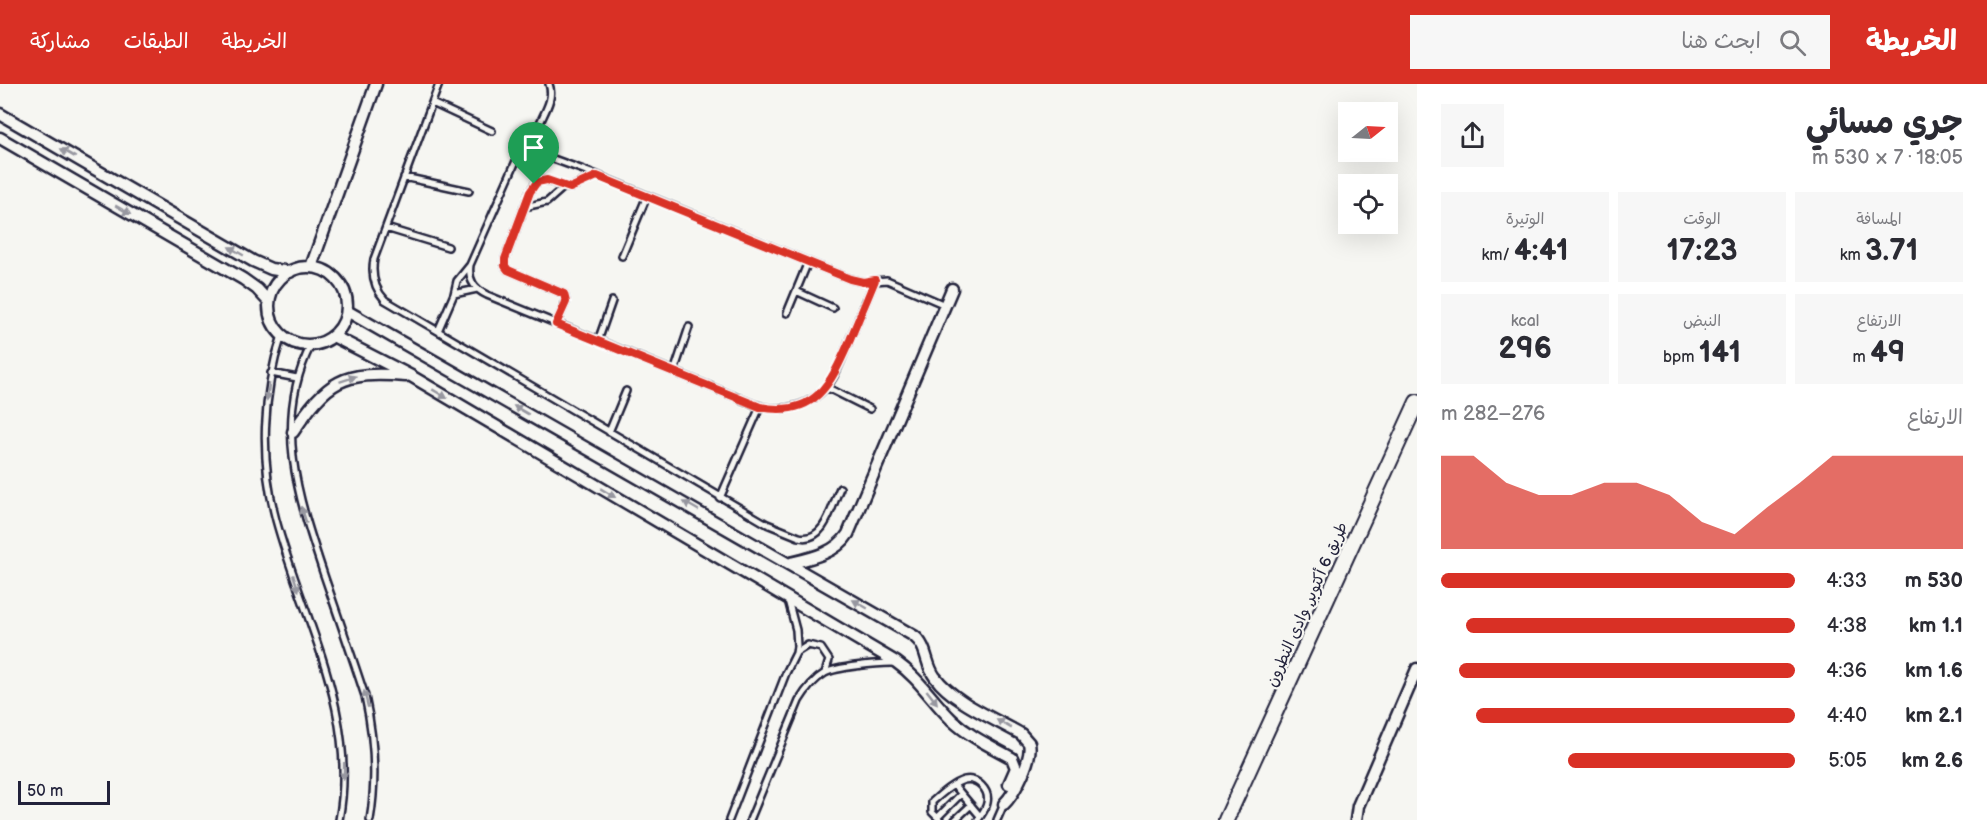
<!DOCTYPE html>
<html lang="ar">
<head>
<meta charset="utf-8">
<style>
  :root { --surface:#fff; --page:#f7f7f7; --text:#2b2b33; --muted:#7c7c81; --accent:#d93025 }
  body { margin:0; font-family:"Balsamiq Sans","Playpen Sans Arabic",sans-serif; background:var(--page); color:var(--text); direction:rtl; height:100vh; display:flex; flex-direction:column; font-size:22px; white-space:nowrap }
  * { box-sizing:border-box; margin:0 }
  p { font-size:20px; color:var(--muted) }
  .icon { flex:none; width:33px; height:33px; fill:none; stroke:currentColor; stroke-width:2; stroke-linecap:round; stroke-linejoin:round }
  .map { position:relative; flex:1; overflow:hidden; direction:ltr }
  .side { display:flex; flex-direction:column; background:var(--surface); width:570px }
  .side>* { flex:none }
  .needle { width:39px; rotate:72deg }
  .fabs { position:absolute; left:1338px; top:18px; display:grid; gap:12px }
  .fabs a { display:grid; place-items:center; width:60px; height:60px; border-radius:0px; background:var(--surface); box-shadow:0 6px 24px #0002; font-size:30px }
  .scale { position:absolute; left:18px; bottom:15px; width:92px; box-sizing:border-box; padding-left:6px; border:3px solid #22223b; border-top:0; font-size:16px; line-height:21px; white-space:nowrap; color:#22223b; -webkit-text-stroke:4px #f6f6f2; paint-order:stroke }
  .pin { position:absolute; display:grid; place-items:center; width:51px; height:51px; color:#fff; margin:-62px -26px; border-radius:50% 50% 50% 0; rotate:-45deg; box-shadow:0 0 6px #0007 }
  .pin .icon { rotate:45deg }
  .round { display:grid; place-items:center; flex:none; width:63px; height:63px; border-radius:0px; background:var(--page) }
  .summary { display:flex; align-items:center; justify-content:space-between; height:102px; padding:0 24px }
  h1 { font-size:33px; font-weight:700; line-height:45px }
  .stats { display:grid; grid-template-columns:repeat(3,1fr); gap:9px; height:102px; padding:6px 24px }
  .stats div { display:grid; align-content:center; border-radius:0px; background:var(--page); text-align:center }
  .stats b { font-size:30px; font-weight:700 }
  .stats small { font-size:16px; font-weight:400 }
  .stats p { font-size:16px }
  .chart { height:168px; padding:12px 24px }
  .chart p { display:flex; justify-content:space-between }
  .chart svg { width:100%; height:108px; margin-top:6px; fill:var(--accent); opacity:.7 }
  ul { padding:0 24px; list-style:none; font-size:20px }
  li { display:grid; grid-template-columns:96px 72px 1fr; align-items:center; height:45px }
  li i { height:15px; border-radius:8px; background:var(--accent) }
  header { display:flex; align-items:center; gap:36px; box-sizing:border-box; height:84px; padding:0 30px; background:var(--accent); color:#fff }
  header strong { font-size:28px }
  nav { display:flex; gap:33px; margin-inline-start:auto; font-size:21px }
  .search { width:420px; height:54px; background:var(--page); display:flex; align-items:center; gap:15px; box-sizing:border-box; padding:0 21px; border-radius:0px; color:var(--muted); font-size:22px }
  main { display:flex; flex:1; min-height:0 }
  .map>svg:first-child { display:block }
</style>
</head>
<body>
<header>
<strong>الخريطة</strong>
<div class="search"><svg class="icon" aria-label="search" viewBox="0 0 24 24"><circle cx="10" cy="10" r="6"/><path d="M15 15l6 6"/></svg>ابحث هنا</div>
<nav><a>الخريطة</a><a>الطبقات</a><a>مشاركة</a></nav>
</header>
<main>
<section class="side">
<div class="summary"><div><h1>جري مسائي</h1><p>18:05 · 7 × 530 m</p></div><a class="round"><svg class="icon" aria-label="share" viewBox="0 0 24 24"><path d="M12 15V3M7 8l5-5 5 5M5 13v7h14v-7"/></svg></a></div>
<div class="stats">
<div><p>المسافة</p><b>3.71<small> km</small></b></div>
<div><p>الوقت</p><b>17:23</b></div>
<div><p>الوتيرة</p><b>4:41<small> /km</small></b></div>
</div>
<div class="stats">
<div><p>الارتفاع</p><b>49<small> m</small></b></div>
<div><p>النبض</p><b>141<small> bpm</small></b></div>
<div><p>kcal</p><b>296</b></div>
</div>
<div class="chart"><p><span>الارتفاع</span>276–282 m</p>
<svg viewBox="0 0 160 44" preserveAspectRatio="none"><path d="M0 44V6L10 6L20 17L30 22L40 22L50 17L60 17L70 22L80 33L90 38L100 27L110 17L120 6L130 6L140 6L150 6L160 6V44z"/></svg>
</div>
<ul>
<li><b>530 m</b>4:33<i style="width:100%"></i></li>
<li><b>1.1 km</b>4:38<i style="width:93%"></i></li>
<li><b>1.6 km</b>4:36<i style="width:95%"></i></li>
<li><b>2.1 km</b>4:40<i style="width:90%"></i></li>
<li><b>2.6 km</b>5:05<i style="width:64%"></i></li>
</ul>
</section>
<div class="map">
<svg width="1417" height="736" viewBox="0 0 1417 736">
  <rect width="100%" height="100%" fill="#f6f6f2"/>
  <filter id="ink" filterUnits="userSpaceOnUse"><feTurbulence type="fractalNoise" baseFrequency=".0167" numOctaves="2"/><feDisplacementMap in="SourceGraphic" scale="12" xChannelSelector="R" yChannelSelector="G"/><feConvolveMatrix kernelMatrix="1 2 1 2 8 2 1 2 1" color-interpolation-filters="sRGB"/></filter>
  <g filter="url(#ink)">
    <g fill="none" stroke-linecap="round" stroke-linejoin="round">
      <g stroke="#22223b" stroke-width="10">
        <path id="service" d="M439,0L374,175C371,191 374,204 385,216L767,440L799,453C825,459 832,421 840,404
          M549,0C559,27 517,48 548,73L597,91L850,195L863,198L887,196L945,221
          M432,19L492,47
          M538,62L525,67L516,77L470,181C468,196 474,205 487,211L753,320C781,330 813,323 831,297C839,285 844,269 850,255C859,235 867,215 875,196
          M404,93L469,107
          M524,123L547,118L564,103
          M386,144L448,163
          M622,172L647,112
          M796,207L833,224
          M454,210L477,205
          M787,229L808,178
          M556,240L566,218L564,210L508,186L505,182V175L530,108C541,85 553,102 570,104L597,91
          M438,247L454,210L457,197L470,181
          M282,251C262,311 260,375 276,436C303,536 359,629 339,736
          M598,257L612,217
          M311,261C272,338 299,416 324,491C338,532 352,572 365,612C374,653 377,695 370,736
          M674,288L689,243
          M271,289L297,294
          M826,303L870,325
          M609,348L626,307
          M720,414L760,323
          M797,568L808,561L821,564L829,576L825,589
          M954,701L980,732
          M938,733L961,710
          M729,736L786,589L796,569L797,562L796,546L788,516
          M750,736L799,617C805,607 815,595 825,589C837,583 877,579 892,579
          M940,736L932,728V718C941,710 953,699 964,696C977,693 990,706 987,719C986,725 981,731 978,736
          M955,736L971,721
          M997,736L1004,720"/>
      </g>
      <g stroke="#22223b" stroke-width="15">
        <path id="minor" d="M0,30L253,177L271,185L290,188
          M0,54L243,195L257,205L269,218
          M311,183L376,0
          M269 222a39 39 0 1 1 78 0a39 39 0 1 1-78 0Z
          M347,227L914,552C928,563 925,580 935,593C953,618 995,635 1021,650L1029,659C1033,674 1015,709 1004,720
          M333,252L411,292L896,578C919,594 932,617 952,636C970,653 991,662 1012,674L1016,684L1009,700
          M293,348C328,296 342,287 406,292
          M791,479C812,474 836,469 848,450L952,205
          M1356,736L1358,722L1417,585"/>
      </g>
      <g stroke="#22223b" stroke-width="18">
        <path id="tertiary" d="M1226,736L1417,318"/>
      </g>
      <use href="#service" stroke="#f6f6f2" stroke-width="5"/>
      <use href="#minor" stroke="#f6f6f2" stroke-width="10"/>
      <use href="#tertiary" stroke="#f6f6f2" stroke-width="14"/>
    </g>
    <defs><path id="oneway-solid" d="M-6-.8H1V-3.2L6.5 0L1 3.2V.8H-6Z" transform="scale(1.5)"/></defs>
    <g fill="#9797a0">
      <use href="#oneway-solid" transform="translate(68 69) rotate(-150)"/>
      <use href="#oneway-solid" transform="translate(123 126) rotate(30)"/>
      <use href="#oneway-solid" transform="translate(236 167) rotate(-150)"/>
      <use href="#oneway-solid" transform="translate(348 295) rotate(-19)"/>
      <use href="#oneway-solid" transform="translate(268 308) rotate(98)"/>
      <use href="#oneway-solid" transform="translate(440 310) rotate(31)"/>
      <use href="#oneway-solid" transform="translate(521 326) rotate(-150)"/>
      <use href="#oneway-solid" transform="translate(608 409) rotate(31)"/>
      <use href="#oneway-solid" transform="translate(691 422) rotate(-150)"/>
      <use href="#oneway-solid" transform="translate(304 431) rotate(-107)"/>
      <use href="#oneway-solid" transform="translate(296 499) rotate(71)"/>
      <use href="#oneway-solid" transform="translate(860 520) rotate(-150)"/>
      <use href="#oneway-solid" transform="translate(932 613) rotate(52)"/>
      <use href="#oneway-solid" transform="translate(366 615) rotate(-104)"/>
      <use href="#oneway-solid" transform="translate(1004 640) rotate(-150)"/>
      <use href="#oneway-solid" transform="translate(344 687) rotate(91)"/>
    </g>
  </g>
  <g fill="none" stroke-linecap="round" stroke-linejoin="round" filter="url(#ink)">
    <g stroke="#fff" stroke-width="12">
      <path id="route" d="M597,92L850,195L863,198L875,196C867,216 858,236 850,256C831,299 816,334 760,323L556,240L566,218L564,210L508,186L505,182V175L530,108L537,98L547,96L570,104Z"/>
    </g>
    <use href="#route" stroke="#d93025" stroke-width="8"/>
  </g>
  <g text-anchor="middle" stroke-width="4.5" stroke-linejoin="round" paint-order="stroke">
    <g font-size="16" fill="#22223b" stroke="#f6f6f2">
      <text transform="translate(1306 520) rotate(-66)" y="6">طريق 6 أكتوبر, وادى النطرون</text>
    </g>
  </g>
</svg>
<div class="fabs">
<a><svg class="needle" viewBox="-14 -14 28 28"><path d="M0-13l5 13h-10z" fill="#e53935"/><path d="M0 13l5-13h-10z" fill="#7c7c81"/></svg></a>
<a><svg class="icon" aria-label="locate" viewBox="0 0 24 24"><circle cx="12" cy="12" r="6"/><path d="M12 2v4M12 18v4M2 12h4M18 12h4"/></svg></a>
</div>
<div class="scale">50 m</div>
<div class="pin" style="left:534px;top:100px;background:#1e9e55"><svg class="icon" aria-label="arrive" viewBox="0 0 24 24"><path d="M6 21V4h12l-3 4 3 4H6"/></svg></div>
</div>
</main>
</body>
</html>
